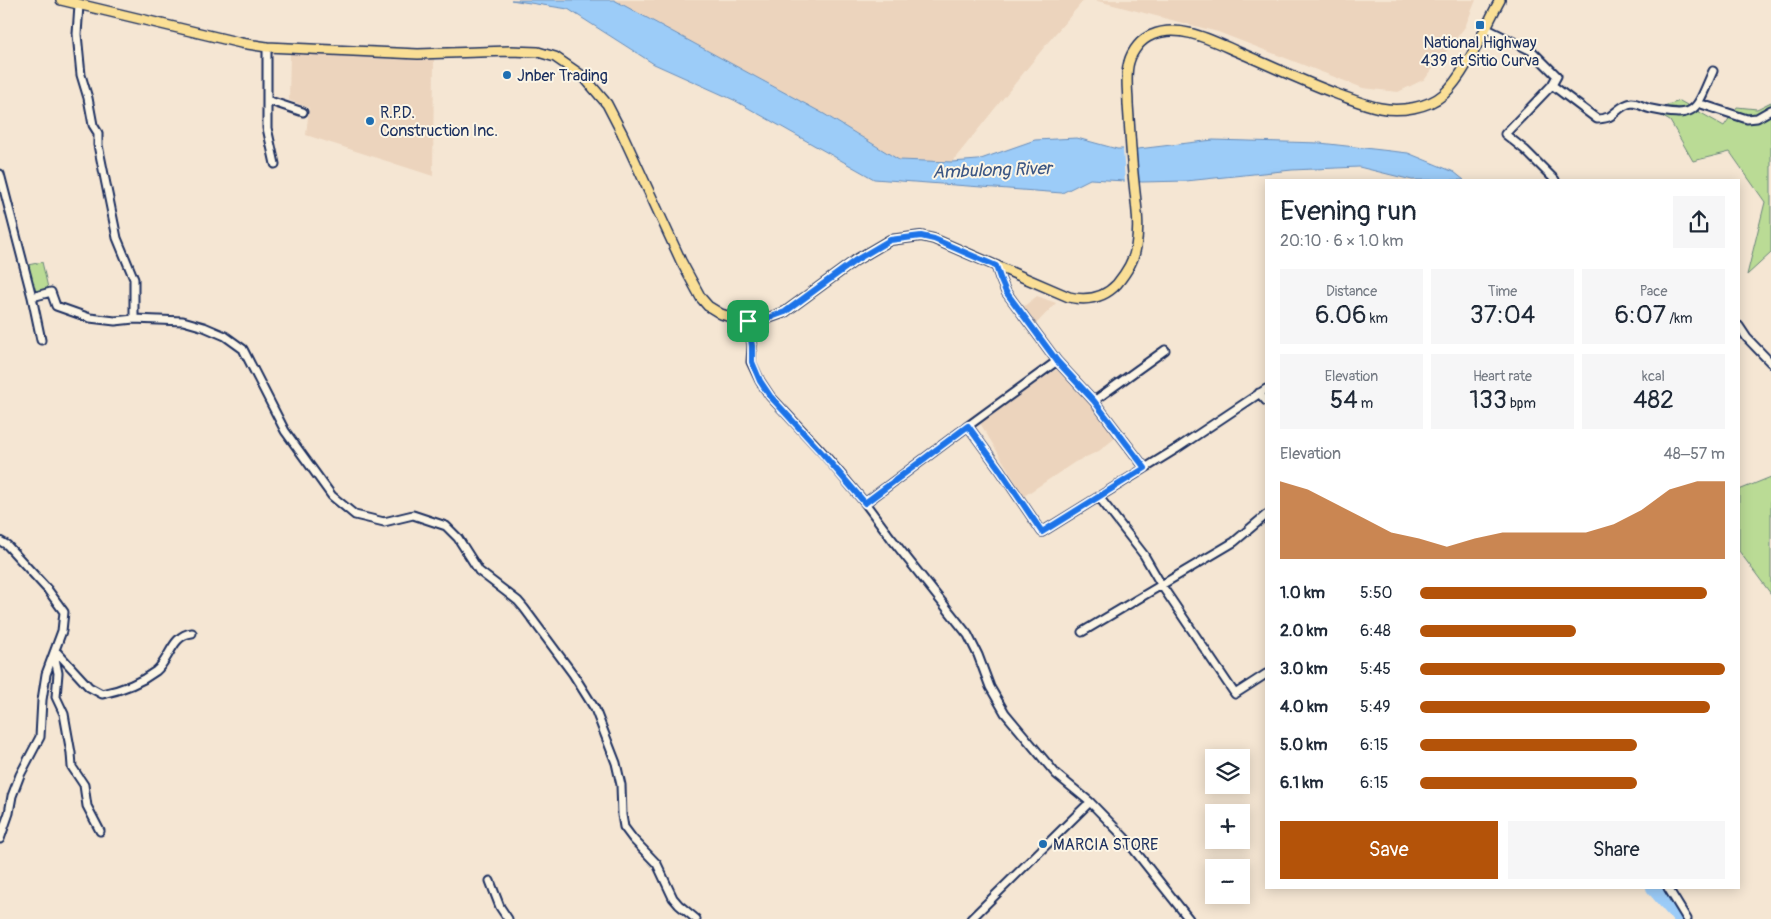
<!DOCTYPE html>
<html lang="en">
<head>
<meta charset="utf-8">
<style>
  :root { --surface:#fff; --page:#f6f6f7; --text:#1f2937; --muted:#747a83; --accent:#b45309 }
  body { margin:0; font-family:Pangolin,sans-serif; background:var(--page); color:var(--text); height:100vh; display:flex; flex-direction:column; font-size:19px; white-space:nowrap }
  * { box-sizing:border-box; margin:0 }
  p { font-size:16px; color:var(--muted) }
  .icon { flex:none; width:28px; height:28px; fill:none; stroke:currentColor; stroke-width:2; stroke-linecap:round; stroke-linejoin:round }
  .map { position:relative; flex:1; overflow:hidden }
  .panel { position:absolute; left:1265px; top:179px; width:475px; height:710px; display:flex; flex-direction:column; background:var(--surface); border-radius:0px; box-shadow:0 2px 12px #0003 }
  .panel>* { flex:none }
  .controls { position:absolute; left:1205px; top:749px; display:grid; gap:10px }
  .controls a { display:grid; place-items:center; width:45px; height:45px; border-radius:0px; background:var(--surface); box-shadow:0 2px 12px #0003; font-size:25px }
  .pin { position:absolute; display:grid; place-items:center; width:42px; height:42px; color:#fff; margin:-21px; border-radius:10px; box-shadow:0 2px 8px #0006 }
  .round { display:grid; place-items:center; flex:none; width:52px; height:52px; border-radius:0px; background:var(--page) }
  .headline { display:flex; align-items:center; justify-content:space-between; height:85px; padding:0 15px }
  h1 { font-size:28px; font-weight:600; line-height:38px }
  .metrics { display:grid; grid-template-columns:repeat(3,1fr); gap:8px; height:85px; padding:5px 15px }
  .metrics div { display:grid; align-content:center; border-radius:0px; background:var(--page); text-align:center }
  .metrics b { font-size:25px; font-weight:600 }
  .metrics small { font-size:14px; font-weight:400 }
  .metrics p { font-size:14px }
  .chart { height:140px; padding:10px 15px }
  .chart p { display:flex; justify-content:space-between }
  .chart svg { width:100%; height:90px; margin-top:5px; fill:var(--accent); opacity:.7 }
  .primary-button { display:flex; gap:10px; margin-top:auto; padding:10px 15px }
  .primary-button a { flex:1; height:58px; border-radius:0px; background:var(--accent); color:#fff; font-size:20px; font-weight:600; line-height:58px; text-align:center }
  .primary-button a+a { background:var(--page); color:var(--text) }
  ul { padding:0 15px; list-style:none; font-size:16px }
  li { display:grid; grid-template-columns:80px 60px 1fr; align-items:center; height:38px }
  li i { height:12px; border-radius:6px; background:var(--accent) }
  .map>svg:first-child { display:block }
</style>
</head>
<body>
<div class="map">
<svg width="1771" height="919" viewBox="0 0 1771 919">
  <rect width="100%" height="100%" fill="#f5e6d3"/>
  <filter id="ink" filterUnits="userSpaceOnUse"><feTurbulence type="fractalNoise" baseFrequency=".02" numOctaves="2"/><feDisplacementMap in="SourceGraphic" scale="10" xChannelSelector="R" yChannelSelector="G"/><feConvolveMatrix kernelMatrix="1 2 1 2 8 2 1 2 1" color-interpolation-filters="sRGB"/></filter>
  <g filter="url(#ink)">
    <path fill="#ecd4bd" d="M614,0H1084L1049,41L952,162L899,160L824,114Z
      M1094,0H1476L1465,27L1425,79L1398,92L1363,88L1218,32Z
      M290,53L434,57L433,176L306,135L309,108L289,100Z
      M1037,296L1056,303L1036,324L1023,307Z
      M1061,367L1119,435L1099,451L1075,462L1024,496L980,423L1052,372Z"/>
    <path fill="#badb95" stroke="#6a857a" d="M1680,101L1724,126L1737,107L1757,109L1771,102V253L1747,275L1765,202L1730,152L1693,161L1670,121L1651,110Z
      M42,262L49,292L34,295L28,265Z
      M1771,477V594L1739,551V490Z"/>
    <path fill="#9cccf8" stroke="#688dba" d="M511,0H614L824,114L899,160L952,162L978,160L1035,140L1077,138L1117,149H1138L1213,140L1320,143L1408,153L1454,172L1464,180H1412L1359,167L1292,170L1186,181L1142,182L1090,179L1062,193L874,179L734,100L654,64L568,9Z"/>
    <path fill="#f5e6d3" d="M1135,146L1138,184H1125L1123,147Z"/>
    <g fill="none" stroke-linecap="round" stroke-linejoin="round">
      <path stroke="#9cccf8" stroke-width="14" d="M1653,888L1680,919"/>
      <g stroke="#1b2f5e" stroke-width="11">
        <path id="minor" d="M79,5L77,34L81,75L88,98L93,125L98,133V145L117,238L134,279V319
          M1485,28L1532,51L1557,76L1552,85L1505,134L1525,150L1555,180
          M267,47V100L303,112
          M1552,85L1597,119C1600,119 1605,118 1609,117C1616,113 1622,104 1632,103C1638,103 1645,108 1651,109C1698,119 1695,111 1713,71
          M267,100V128L275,164
          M1698,103L1747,119L1757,118L1771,110
          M0,174L32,297L51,292L56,306L90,318L115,321L134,319L183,321L204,327L225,336L243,349L285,431L332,496L355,515L384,522L413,515L446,526L458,538L479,571L518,601L524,608L573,674L595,709L616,763L621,785L622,815L624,827L633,839L657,864L673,898L679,905L696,919
          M996,266L1000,278L1006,292L1057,361L1094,401L1145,468
          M32,297L41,340
          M748,321L752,346L751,362L760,381L770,396L823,453L865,503L891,538L968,635L978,655L990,687L1005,713L1056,774L1090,802L1124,837L1189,919
          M1739,326L1747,338L1771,363
          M1259,393L1266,401
          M1094,401L1165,350
          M968,426L1057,361
          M1099,497L1144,555L1162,586L1235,694L1266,674
          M865,503L968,426L1000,470L1042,532L1176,449L1266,389
          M0,541L7,545L48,590L64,612L62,631L46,674L42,700L40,737L20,775L12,796L9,813L0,839
          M1082,632L1234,542L1266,515
          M55,650L89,687L102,694C122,690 140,683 156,671C170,659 172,635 192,633
          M54,654L58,673L56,697L64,714L71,753L72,767L84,785L87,806L100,831
          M490,881L500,907L508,919
          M1668,888L1687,919
          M971,919L1090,802"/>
      </g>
      <g stroke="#1b2f5e" stroke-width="12">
        <path id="major" d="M61,0L241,43L267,47L418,54L510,51L538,52L555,57L584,77L607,104L622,133L681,261L701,298L708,306L721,314L737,319L760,321L785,312L856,260L890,240L921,236L934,239L1069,297C1087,301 1104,298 1117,284C1126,273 1134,261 1136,247C1140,226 1136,204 1134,183C1131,157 1130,130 1128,104C1128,91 1125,75 1129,62C1132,51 1141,39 1152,35C1179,23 1211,40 1236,51C1269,65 1302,81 1337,94C1351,99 1365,105 1380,108C1400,112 1428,108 1444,94C1466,74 1485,27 1500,0"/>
      </g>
      <use href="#minor" stroke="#fcf5e5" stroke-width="7"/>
      <use href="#major" stroke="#fadf96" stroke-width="9"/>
    </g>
  </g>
  <g fill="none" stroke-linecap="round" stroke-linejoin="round" filter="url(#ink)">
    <g stroke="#fff" stroke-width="10">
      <path id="route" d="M921,236L934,239L996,266L1000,278L1006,292L1057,361L1094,401L1145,468L1042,532L1000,470L968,426L865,503L822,453L770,396L760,381L752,362V346L748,321H760L785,312L856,260L890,240Z"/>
    </g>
    <use href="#route" stroke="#1a73e8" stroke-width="6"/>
  </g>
  <g fill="#1f6fb2" stroke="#fcf5e5" stroke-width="2">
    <rect x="1475" y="20" width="10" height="10" rx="2.5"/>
    <circle cx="507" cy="75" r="5"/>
    <circle cx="370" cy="121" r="5"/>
    <circle cx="1043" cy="844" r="5"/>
  </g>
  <g text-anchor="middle" stroke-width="4" stroke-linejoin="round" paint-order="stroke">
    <g font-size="16" fill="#1b2f5e" stroke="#fcf5e5" text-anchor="start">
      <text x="1480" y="48" text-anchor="middle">National Highway<tspan x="1480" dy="18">439 at Sitio Curva</tspan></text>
      <text x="517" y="81">Jnber Trading</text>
      <text x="380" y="118">R.P.D.<tspan x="380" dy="18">Construction Inc.</tspan></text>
      <text x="1053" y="850">MARCIA STORE</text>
    </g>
    <g font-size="18" font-style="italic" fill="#3b5684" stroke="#fcf5e5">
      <text transform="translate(992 170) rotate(-2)" y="6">Ambulong River</text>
    </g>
  </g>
</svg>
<div class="controls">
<a><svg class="icon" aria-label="layers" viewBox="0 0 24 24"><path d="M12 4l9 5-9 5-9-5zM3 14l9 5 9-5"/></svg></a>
<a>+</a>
<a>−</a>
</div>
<div class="pin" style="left:748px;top:321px;background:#1e9e55"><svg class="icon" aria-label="arrive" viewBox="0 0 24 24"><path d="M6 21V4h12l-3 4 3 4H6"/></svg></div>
<section class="panel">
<div class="headline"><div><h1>Evening run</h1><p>20:10 · 6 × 1.0 km</p></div><a class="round"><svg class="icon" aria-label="share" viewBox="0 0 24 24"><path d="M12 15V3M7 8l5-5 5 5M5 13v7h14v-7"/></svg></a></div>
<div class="metrics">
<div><p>Distance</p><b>6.06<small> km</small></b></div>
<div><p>Time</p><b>37:04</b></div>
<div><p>Pace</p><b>6:07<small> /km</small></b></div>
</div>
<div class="metrics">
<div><p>Elevation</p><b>54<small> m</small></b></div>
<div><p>Heart rate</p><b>133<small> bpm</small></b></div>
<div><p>kcal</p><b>482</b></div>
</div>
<div class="chart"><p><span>Elevation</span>48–57 m</p>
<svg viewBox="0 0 160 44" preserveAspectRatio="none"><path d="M0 44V6L10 10L20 17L30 24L40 31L50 34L60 38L70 34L80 31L90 31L100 31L110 31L120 27L130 20L140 10L150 6L160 6V44z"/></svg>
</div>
<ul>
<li><b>1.0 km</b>5:50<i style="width:94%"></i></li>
<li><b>2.0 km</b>6:48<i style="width:51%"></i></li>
<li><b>3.0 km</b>5:45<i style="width:100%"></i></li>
<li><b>4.0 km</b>5:49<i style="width:95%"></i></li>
<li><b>5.0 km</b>6:15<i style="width:71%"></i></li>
<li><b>6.1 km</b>6:15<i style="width:71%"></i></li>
</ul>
<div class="primary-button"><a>Save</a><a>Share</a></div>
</section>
</div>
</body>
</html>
